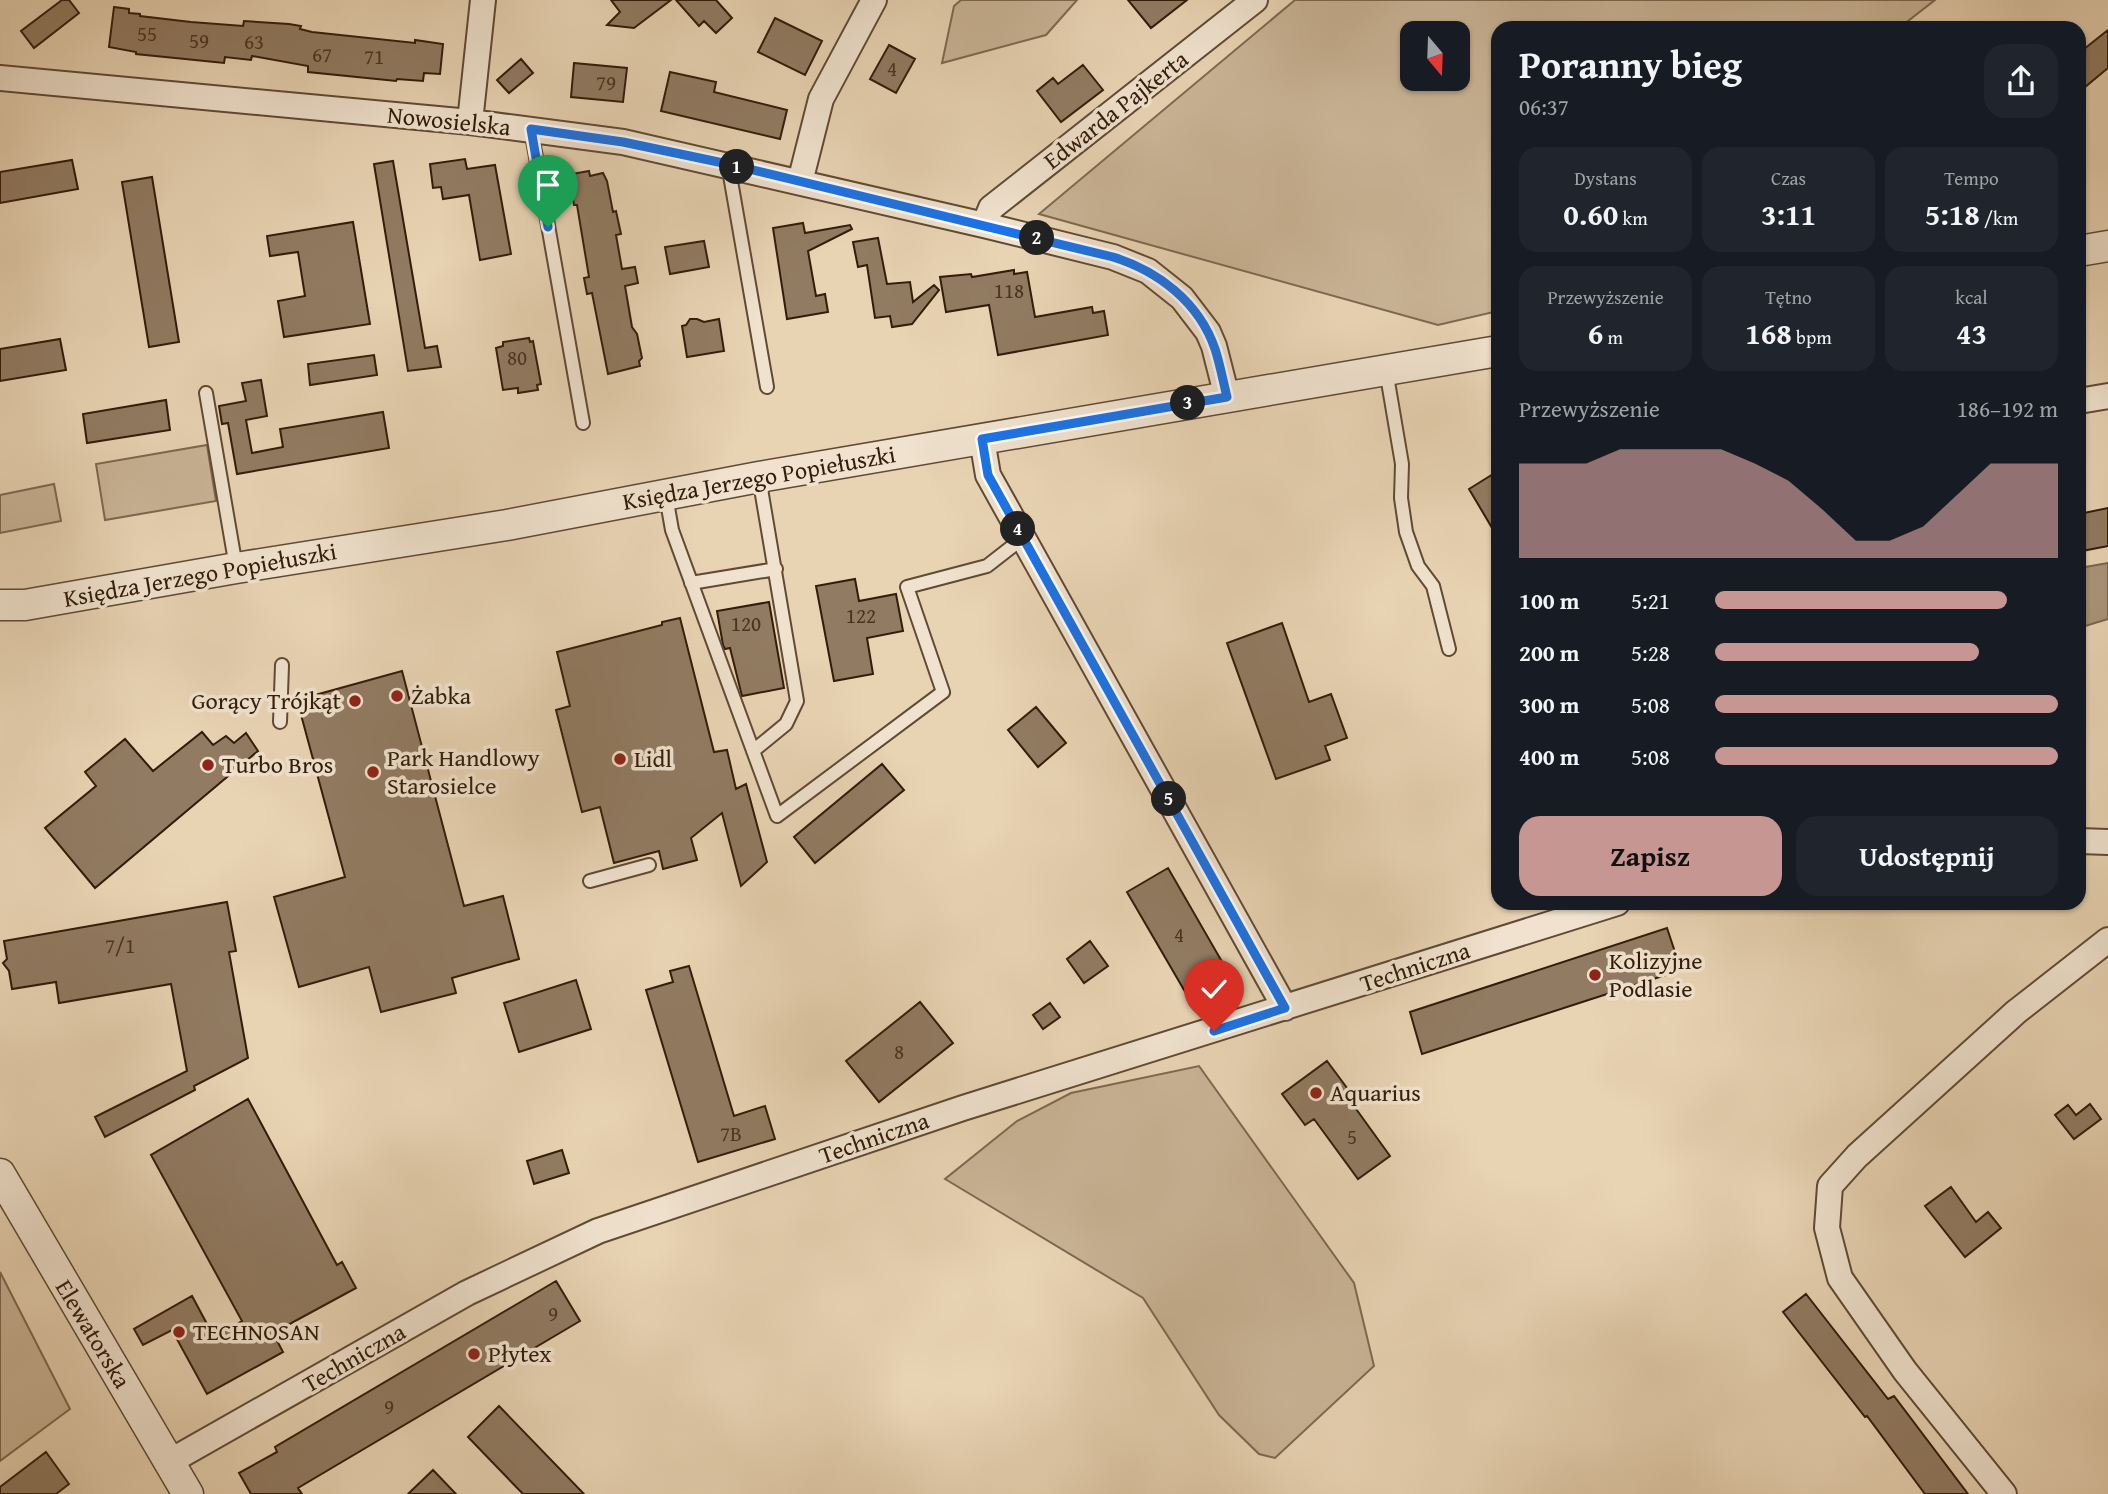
<!DOCTYPE html>
<html lang="pl">
<head>
<meta charset="utf-8">
<style>
  :root { --surface:#171b24; --page:#20242c; --text:#f1f3f6; --muted:#9ea1a6; --accent:#c59692 }
  body { margin:0; font-family:"Gentium Book Plus",serif; background:var(--page); color:var(--text); height:100vh; display:flex; flex-direction:column; font-size:26px; white-space:nowrap }
  * { box-sizing:border-box; margin:0 }
  p { font-size:23px; color:var(--muted) }
  .icon { flex:none; width:38px; height:38px; fill:none; stroke:currentColor; stroke-width:2; stroke-linecap:round; stroke-linejoin:round }
  .map { position:relative; flex:1; overflow:hidden }
  .drawer { position:absolute; left:1491px; top:21px; width:595px; height:889px; display:flex; flex-direction:column; background:var(--surface); border-radius:21px; box-shadow:0 2px 5px #0004 }
  .drawer>* { flex:none }
  .needle { width:46px; rotate:161deg }
  .buttons { position:absolute; left:1400px; top:21px; display:grid; gap:14px }
  .buttons a { display:grid; place-items:center; width:70px; height:70px; border-radius:14px; background:var(--surface); box-shadow:0 2px 5px #0004; font-size:35px }
  .pin { position:absolute; display:grid; place-items:center; width:60px; height:60px; color:#fff; margin:-72px -30px; border-radius:50% 50% 50% 0; rotate:-45deg; box-shadow:0 0 7px #0007 }
  .pin .icon { rotate:45deg }
  .km { position:absolute; width:35px; height:35px; margin:-18px; border-radius:50%; background:#222; color:#fff; font-size:19px; line-height:35px; text-align:center }
  .round { display:grid; place-items:center; flex:none; width:74px; height:74px; border-radius:21px; background:var(--page) }
  .summary { display:flex; align-items:center; justify-content:space-between; height:119px; padding:0 28px }
  h1 { font-size:38px; font-weight:800; line-height:52px }
  .metrics { display:grid; grid-template-columns:repeat(3,1fr); gap:10px; height:119px; padding:7px 28px }
  .metrics div { display:grid; align-content:center; border-radius:18px; background:var(--page); text-align:center }
  .metrics b { font-size:30px; font-weight:800 }
  .metrics small { font-size:19px; font-weight:400 }
  .metrics p { font-size:19px }
  .chart { height:196px; padding:14px 28px }
  .chart p { display:flex; justify-content:space-between }
  .chart svg { width:100%; height:126px; margin-top:7px; fill:var(--accent); opacity:.7 }
  .cta { display:flex; gap:14px; margin-top:auto; padding:14px 28px }
  .cta a { flex:1; height:80px; border-radius:21px; background:var(--accent); color:#111; font-size:28px; font-weight:800; line-height:80px; text-align:center }
  .cta a+a { background:var(--page); color:var(--text) }
  ul { padding:0 28px; list-style:none; font-size:23px }
  li { display:grid; grid-template-columns:112px 84px 1fr; align-items:center; height:52px }
  li i { height:18px; border-radius:9px; background:var(--accent) }
  .map>svg:first-child { display:block }
</style>
</head>
<body>
<div class="map">
<svg width="2108" height="1494" viewBox="0 0 2108 1494">
  <rect width="100%" height="100%" fill="#e8d3b3"/>
  <filter id="stains"><feTurbulence type="fractalNoise" baseFrequency=".00286" numOctaves="4"/><feColorMatrix values="0 0 0 0 .2 0 0 0 0 .09 0 0 0 0 .02 0 0 0 .5 -.17"/></filter>
  <radialGradient id="worn" r=".72"><stop offset=".6" stop-color="#630" stop-opacity="0"/><stop offset="1" stop-color="#630" stop-opacity=".3"/></radialGradient>
  <path fill="#c9b496" stroke="#7e6850" stroke-width="2" fill-rule="evenodd" d="M961,0H1077L1046,35L942,63L954,6Z
    M1295,0H1935L1899,28H1498V311L1438,325L1039,214ZM1412,33H1458V79H1412Z
    M207,445L216,501L105,520L96,464Z
    M54,484L61,521L0,533V495Z
    M1199,1066L1354,1283L1374,1366L1275,1458L1259,1454L1219,1415L1143,1298L945,1179L1017,1121L1071,1093Z
    M0,1272L70,1409L0,1461Z"/>
  <path fill="#aa957a" stroke="#7a654d" stroke-width="2" d="M2108,563V619L2079,628V568Z"/>
  <path fill="#917b62" stroke="#321c0a" stroke-width="2" d="M62,0H69L79,13L34,48L21,31Z
    M611,0H671L634,28L607,25L620,12Z
    M676,0H716L732,18L716,33L704,21L699,26Z
    M1128,0H1187L1151,28Z
    M114,7L129,9V13L140,14V16L191,22L243,26L244,21L289,24L301,26L300,29L312,32L415,43V40L443,44L440,74L424,73L423,81L397,79L396,81L308,72V66L252,56L251,60L225,57L224,63L136,54V52L109,47Z
    M775,18L822,41L805,75L758,52Z
    M2108,30V68L2079,92V53Z
    M889,45L915,59L896,93L870,79Z
    M521,59L533,73L509,93L497,80Z
    M574,63L627,68L623,102L571,97Z
    M1083,65L1103,90L1061,122L1037,91L1053,78L1058,84Z
    M670,72L716,82L714,92L787,110L780,139L661,111Z
    M465,159L467,169L495,165L511,254L480,260L469,195L443,199L441,187L433,188L430,164Z
    M72,160L78,189L0,203V172Z
    M393,161L425,348L437,346L441,367L408,371L374,164Z
    M589,171L590,176L603,173L607,181L613,212L616,211L621,234L616,235L622,269L635,267L638,283L625,286L632,327L637,334L642,358L639,361L640,366L608,374L592,293L587,294L584,278L589,277L577,205H574L571,188H575L572,174Z
    M152,177L179,342L149,347L122,182Z
    M353,222L370,324L284,337L278,301L305,296L298,252L270,256L267,236Z
    M803,223L805,233L850,225L852,229L808,251L816,296L825,294L828,312L787,319L773,228Z
    M878,238L887,284L910,282L913,302L934,285L939,290L912,324L892,327L890,316L875,318L867,265L858,267L853,242Z
    M704,241L709,267L670,274L665,247Z
    M1014,270V274L1027,272L1035,317L1092,307L1093,313L1104,311L1108,335L998,355L989,305L946,312L940,277L971,274L972,277Z
    M690,319H697L704,322L719,319L724,351L687,357L682,326L686,325Z
    M529,338L530,342L533,341L541,384L537,385L538,390L518,393V388L503,390L496,348L503,346V342Z
    M60,339L66,370L0,381V349Z
    M374,355L377,375L310,385L308,364Z
    M261,380L267,416L246,420L252,453L283,447L280,429L383,412L389,448L237,474L228,423L222,424L219,406L246,401L242,383Z
    M166,400L170,430L87,443L83,414Z
    M1498,471V538L1469,489Z
    M2108,508V546L2082,551L2079,514Z
    M855,579L859,601L896,594L903,631L867,638L873,674L834,681L816,586Z
    M769,602L784,688L742,696L730,648L725,649L723,645L717,611Z
    M680,618L714,752L727,750L736,789L746,784L767,862L741,886L722,813L691,838L697,860L663,869L659,851L614,863L600,807L582,812L556,710L570,706L557,652L662,625V622Z
    M1282,623L1309,702L1331,694L1347,738L1325,746L1330,760L1276,779L1227,643Z
    M402,671L464,906L503,896L519,959L452,978L456,993L381,1012L369,967L299,987L274,897L345,877L297,700Z
    M1036,707L1066,743L1038,767L1008,730Z
    M202,732L213,745L226,736L234,743L246,733L258,751L95,888L45,828L96,786L85,772L125,739L153,771Z
    M882,764L904,790L815,863L794,837Z
    M1168,868L1232,979L1191,1002L1127,892Z
    M227,902L236,951L229,952L248,1058L194,1086L195,1090L105,1137L95,1117L187,1071L171,984L59,1003L56,982L12,989L9,971L3,963L7,959L4,941Z
    M1667,928L1681,970L1422,1054L1410,1012Z
    M1090,941L1108,966L1084,983L1067,959Z
    M689,966L734,1116L765,1106L775,1139L698,1162L646,990L673,982L670,971Z
    M576,980L591,1029L519,1052L504,1003Z
    M920,1002L953,1043L879,1102L846,1061Z
    M1050,1003L1060,1017L1043,1029L1033,1015Z
    M1327,1061L1350,1092L1346,1095L1390,1156L1358,1179L1314,1119L1305,1125L1282,1094Z
    M248,1099L337,1265L342,1262L356,1288L273,1333L283,1352L207,1394L172,1330L143,1345L134,1329L192,1296L214,1337L242,1321L151,1155Z
    M2090,1104L2101,1119L2074,1139L2055,1115L2068,1105L2076,1115Z
    M562,1150L569,1173L534,1184L527,1161Z
    M1951,1187L1976,1222L1988,1212L2001,1228L1965,1257L1925,1206Z
    M556,1281L580,1321L298,1488L302,1494H251L239,1473L277,1452L275,1447Z
    M1806,1294L1888,1399L1894,1396L1968,1494H1925L1867,1416L1865,1417L1783,1312Z
    M499,1406L584,1494H523L468,1437Z
    M46,1452L69,1484L56,1494H0V1487Z
    M433,1470L456,1494H408Z"/>
  <g fill="none" stroke-linecap="round" stroke-linejoin="round">
    <g stroke="#604a34" stroke-width="16">
      <path id="service" d="M531,129L583,423
        M728,164L767,387
        M1386,370L1402,464L1401,498L1406,532L1418,566L1433,586L1449,649
        M206,393L236,567
        M666,496L672,530L777,816L943,692L907,587L987,566L1023,538
        M691,583L776,569
        M280,722L282,665
        M753,751L786,724L797,701L759,477
        M590,881L649,865"/>
    </g>
    <g stroke="#604a34" stroke-width="28">
      <path id="minor" d="M0,78L470,122L623,142L984,225L1113,257L1148,271L1182,298L1208,332L1214,346L1227,397
        M470,122L483,0
        M800,182L821,99L874,0
        M984,225L991,208L1255,0
        M2079,401L2108,396
        M982,439L988,475L1285,1008
        M2079,841L2108,842
        M169,1462L467,1293L598,1231L963,1108L1617,903
        M2004,1494L1905,1371L1840,1278L1827,1228L1830,1186L1857,1156L2016,1012L2108,940"/>
    </g>
    <g stroke="#604a34" stroke-width="33">
      <path id="tertiary" d="M2079,251L2108,246
        M0,605H25L236,568L507,525L759,477L1498,351
        M0,1174L188,1494"/>
    </g>
    <use href="#service" stroke="#f0e2ce" stroke-width="12"/>
    <use href="#minor" stroke="#f0e2ce" stroke-width="24"/>
    <use href="#tertiary" stroke="#f0e2ce" stroke-width="30"/>
  </g>
  <g fill="none" stroke-linecap="round" stroke-linejoin="round">
    <g stroke="#fff" stroke-width="14">
      <path id="route" d="M548,227L531,129L623,142L728,164L1113,257C1158,271 1199,302 1215,349C1220,364 1223,381 1227,397L982,439L988,475L1285,1008L1214,1031"/>
    </g>
    <use href="#route" stroke="#1a73e8" stroke-width="9"/>
  </g>
  <g fill="#8f2418" stroke="#f0e2ce" stroke-width="2.5">
    <circle cx="397" cy="696" r="7"/>
    <circle cx="355" cy="701" r="7"/>
    <circle cx="620" cy="759" r="7"/>
    <circle cx="208" cy="765" r="7"/>
    <circle cx="373" cy="772" r="7"/>
    <circle cx="1595" cy="975" r="7"/>
    <circle cx="1316" cy="1093" r="7"/>
    <circle cx="179" cy="1332" r="7"/>
    <circle cx="474" cy="1354" r="7"/>
  </g>
  <g text-anchor="middle" stroke-width="7" stroke-linejoin="round" paint-order="stroke">
    <g font-size="21" fill="#4a3420">
      <text x="147" y="41">55</text>
      <text x="199" y="48">59</text>
      <text x="254" y="49">63</text>
      <text x="322" y="62">67</text>
      <text x="374" y="64">71</text>
      <text x="892" y="76">4</text>
      <text x="606" y="90">79</text>
      <text x="1009" y="298">118</text>
      <text x="517" y="365">80</text>
      <text x="861" y="623">122</text>
      <text x="746" y="631">120</text>
      <text x="1179" y="942">4</text>
      <text x="120" y="953">7/1</text>
      <text x="899" y="1059">8</text>
      <text x="731" y="1141">7B</text>
      <text x="1352" y="1144">5</text>
      <text x="553" y="1321">9</text>
      <text x="389" y="1414">9</text>
    </g>
    <g font-size="24" fill="#321c0a" stroke="#f0e2ce">
      <text transform="translate(1116 110) rotate(-38)" y="8">Edwarda Pajkerta</text>
      <text transform="translate(449 121) rotate(6)" y="8">Nowosielska</text>
      <text transform="translate(759 478) rotate(-10)" y="8">Księdza Jerzego Popiełuszki</text>
      <text transform="translate(200 575) rotate(-10)" y="8">Księdza Jerzego Popiełuszki</text>
      <text transform="translate(1415 967) rotate(-18)" y="8">Techniczna</text>
      <text transform="translate(874 1138) rotate(-19)" y="8">Techniczna</text>
      <text transform="translate(93 1334) rotate(59)" y="8">Elewatorska</text>
      <text transform="translate(354 1358) rotate(-30)" y="8">Techniczna</text>
    </g>
    <g font-size="24" fill="#321c0a" stroke="#f0e2ce" text-anchor="start">
      <text x="411" y="704">Żabka</text>
      <text x="341" y="709" text-anchor="end">Gorący Trójkąt</text>
      <text x="387" y="766">Park Handlowy<tspan x="387" dy="28">Starosielce</tspan></text>
      <text x="634" y="767">Lidl</text>
      <text x="222" y="773">Turbo Bros</text>
      <text x="1609" y="969">Kolizyjne<tspan x="1609" dy="28">Podlasie</tspan></text>
      <text x="1330" y="1101">Aquarius</text>
      <text x="193" y="1340">TECHNOSAN</text>
      <text x="488" y="1362">Płytex</text>
    </g>
  </g>
  <rect width="100%" height="100%" filter="url(#stains)"/>
  <rect width="100%" height="100%" fill="url(#worn)"/>
</svg>
<div class="buttons">
<a><svg class="needle" viewBox="-14 -14 28 28"><path d="M0-13l5 13h-10z" fill="#e53935"/><path d="M0 13l5-13h-10z" fill="#9ea1a6"/></svg></a>
</div>
<div class="pin" style="left:548px;top:227px;background:#1e9e55"><svg class="icon" aria-label="arrive" viewBox="0 0 24 24"><path d="M6 21V4h12l-3 4 3 4H6"/></svg></div>
<div class="pin" style="left:1214px;top:1031px;background:#d93025"><svg class="icon" aria-label="check" viewBox="0 0 24 24"><path d="M5 12l5 5 9-10"/></svg></div>
<b class="km" style="left:737px;top:167px">1</b>
<b class="km" style="left:1037px;top:238px">2</b>
<b class="km" style="left:1188px;top:403px">3</b>
<b class="km" style="left:1018px;top:529px">4</b>
<b class="km" style="left:1169px;top:799px">5</b>
<section class="drawer">
<div class="summary"><div><h1>Poranny bieg</h1><p>06:37</p></div><a class="round"><svg class="icon" aria-label="share" viewBox="0 0 24 24"><path d="M12 15V3M7 8l5-5 5 5M5 13v7h14v-7"/></svg></a></div>
<div class="metrics">
<div><p>Dystans</p><b>0.60<small> km</small></b></div>
<div><p>Czas</p><b>3:11</b></div>
<div><p>Tempo</p><b>5:18<small> /km</small></b></div>
</div>
<div class="metrics">
<div><p>Przewyższenie</p><b>6<small> m</small></b></div>
<div><p>Tętno</p><b>168<small> bpm</small></b></div>
<div><p>kcal</p><b>43</b></div>
</div>
<div class="chart"><p><span>Przewyższenie</span>186–192 m</p>
<svg viewBox="0 0 160 44" preserveAspectRatio="none"><path d="M0 44V11L10 11L20 11L30 6L40 6L50 6L60 6L70 11L80 17L90 27L100 38L110 38L120 33L130 22L140 11L150 11L160 11V44z"/></svg>
</div>
<ul>
<li><b>100 m</b>5:21<i style="width:85%"></i></li>
<li><b>200 m</b>5:28<i style="width:77%"></i></li>
<li><b>300 m</b>5:08<i style="width:100%"></i></li>
<li><b>400 m</b>5:08<i style="width:100%"></i></li>
</ul>
<div class="cta"><a>Zapisz</a><a>Udostępnij</a></div>
</section>
</div>
</body>
</html>
